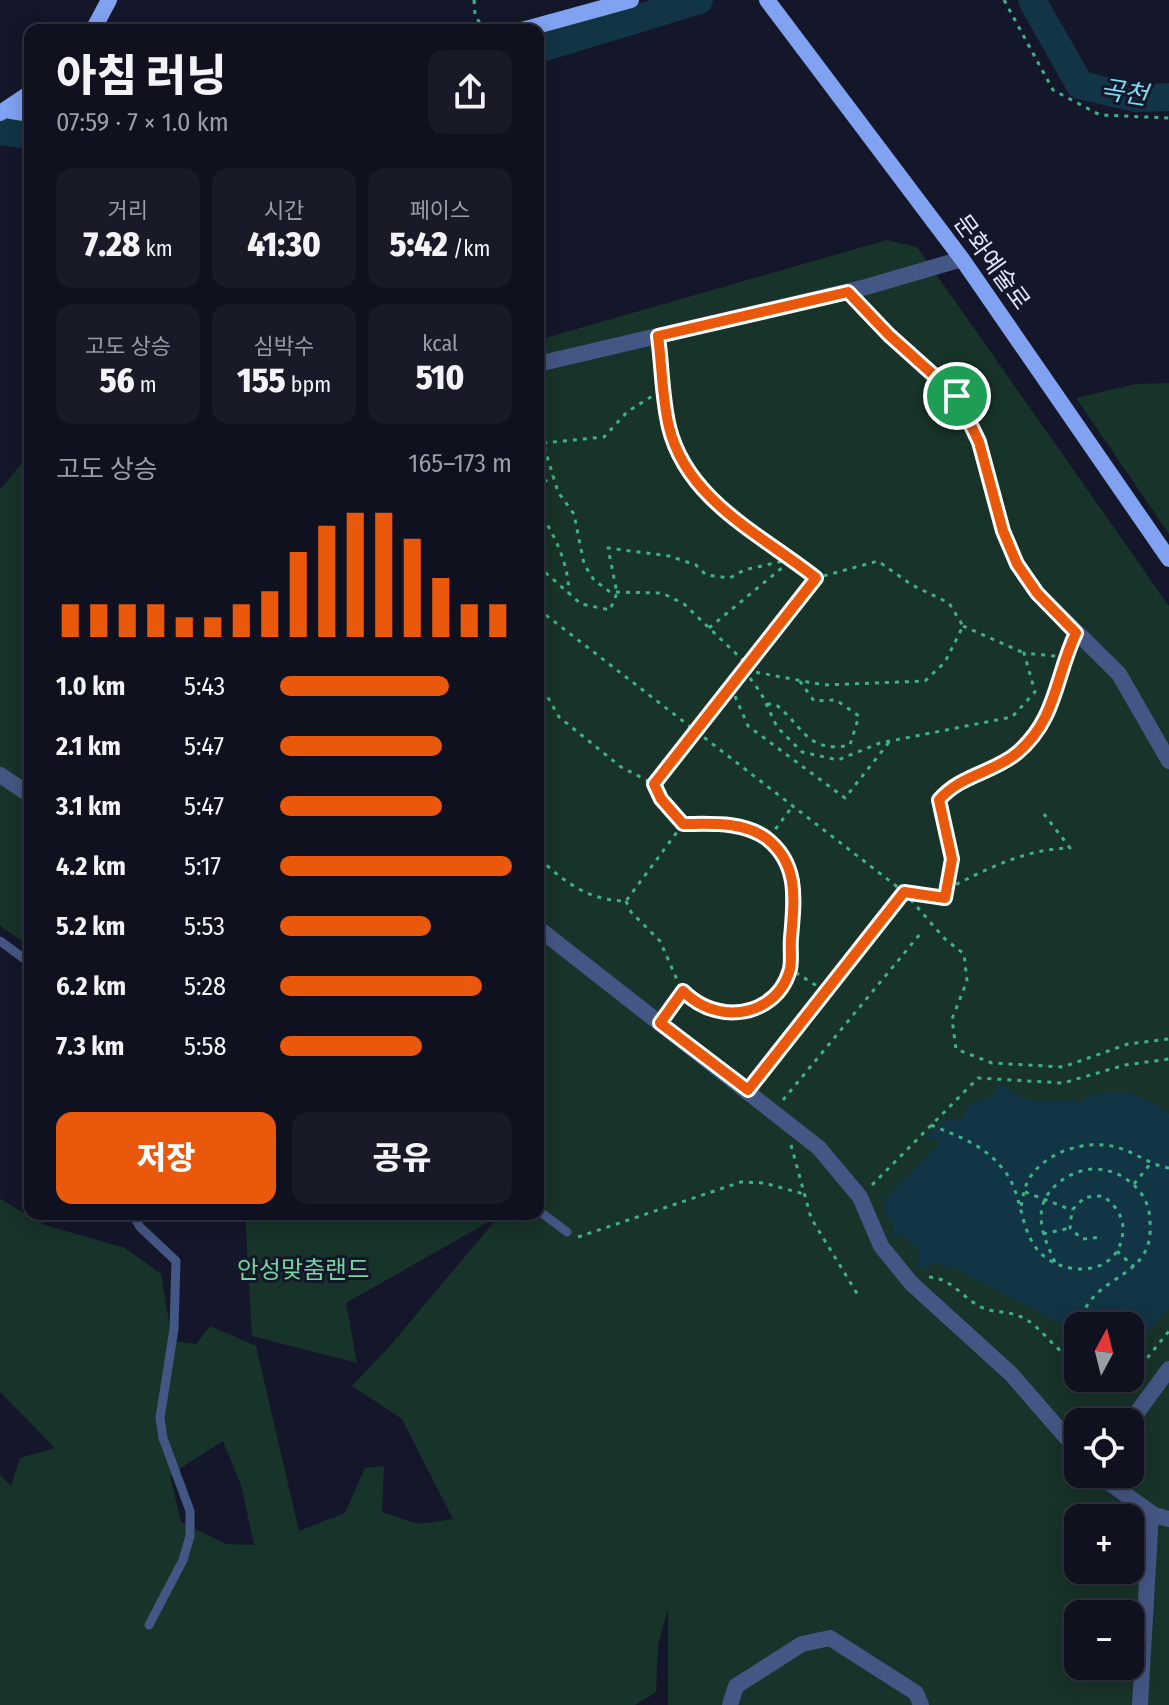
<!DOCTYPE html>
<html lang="ko">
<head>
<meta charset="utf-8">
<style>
  :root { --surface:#0f111f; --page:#181a28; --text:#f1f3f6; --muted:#9b9da4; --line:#2f313d; --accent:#ea580c }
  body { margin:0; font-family:"Fira Sans Condensed","Noto Sans KR",sans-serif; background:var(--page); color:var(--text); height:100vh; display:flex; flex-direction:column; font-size:30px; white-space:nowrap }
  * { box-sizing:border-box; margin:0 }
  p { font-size:26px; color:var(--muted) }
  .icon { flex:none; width:44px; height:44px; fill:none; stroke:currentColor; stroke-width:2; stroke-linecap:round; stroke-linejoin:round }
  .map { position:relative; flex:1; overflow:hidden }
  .drawer { position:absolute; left:24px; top:24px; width:520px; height:1196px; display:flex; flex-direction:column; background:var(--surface); border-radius:16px; box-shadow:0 4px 20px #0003,0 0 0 2px var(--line) }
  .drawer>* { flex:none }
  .needle { width:52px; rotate:7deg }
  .fabs { position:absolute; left:1064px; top:1312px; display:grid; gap:16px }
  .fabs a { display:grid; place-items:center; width:80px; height:80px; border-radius:16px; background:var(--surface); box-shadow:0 4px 20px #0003,0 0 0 2px var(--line); font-size:40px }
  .pin { position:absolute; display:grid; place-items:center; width:68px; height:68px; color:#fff; margin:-34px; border:4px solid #fff; border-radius:50%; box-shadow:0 2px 8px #0007 }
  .round { display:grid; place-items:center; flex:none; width:84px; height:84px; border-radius:16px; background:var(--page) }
  .overview { display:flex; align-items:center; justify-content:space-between; height:136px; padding:0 32px }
  h1 { font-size:44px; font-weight:800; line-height:60px }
  .figures { display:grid; grid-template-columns:repeat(3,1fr); gap:12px; height:136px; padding:8px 32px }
  .figures div { display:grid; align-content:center; border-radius:16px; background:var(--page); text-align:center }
  .figures b { font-size:34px; font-weight:800 }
  .figures small { font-size:22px; font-weight:400 }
  .figures p { font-size:22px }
  .chart { height:224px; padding:16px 32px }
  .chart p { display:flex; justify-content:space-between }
  .chart svg { width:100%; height:144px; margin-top:8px; stroke:var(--accent); stroke-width:6 }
  .action { display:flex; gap:16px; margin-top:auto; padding:16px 32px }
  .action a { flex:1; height:92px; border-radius:16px; background:var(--accent); color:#fff; font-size:32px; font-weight:800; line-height:92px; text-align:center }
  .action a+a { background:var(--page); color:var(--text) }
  ul { padding:0 32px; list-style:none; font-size:26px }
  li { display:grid; grid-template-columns:128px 96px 1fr; align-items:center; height:60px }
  li i { height:20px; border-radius:10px; background:var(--accent) }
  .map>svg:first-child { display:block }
</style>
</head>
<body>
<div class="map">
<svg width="1169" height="1705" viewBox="0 0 1169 1705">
  <rect width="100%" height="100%" fill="#141729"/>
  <path fill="#183329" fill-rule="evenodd" d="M887,240L917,247L1169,606V1705H668V1608L658,1645L656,1692L635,1705H0V1475L11,1486L20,1458L55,1448L0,1392V1199L45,1225L125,1248L161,1274L172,1341L196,1344L210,1326L256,1346L299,1531L345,1513L365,1468L384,1466L382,1512L418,1524L453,1519L402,1419L352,1386L389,1347L499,1216L346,1303L357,1363L252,1336L245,1214H538V340ZM1078,1326H1130V1378H1078ZM1078,1422H1130V1474H1078ZM223,1441L242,1488L254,1545L226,1544L181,1522L170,1475ZM1078,1518H1130V1570H1078ZM1078,1614H1130V1666H1078Z
    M1169,383V534L1076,398L1136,384Z
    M30,453V946L0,926V490Z"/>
  <path fill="#113545" d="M1002,1084C1021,1103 1048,1103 1074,1100L1079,1107L1082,1100C1120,1083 1136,1093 1169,1113V1308L1137,1344L1130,1347V1326H1078V1333L956,1269L932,1262L927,1270L914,1267L919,1261L917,1249L903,1235L890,1239L894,1224L883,1209L887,1198L941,1141L924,1137L946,1120L962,1119L970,1104L993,1096V1090Z"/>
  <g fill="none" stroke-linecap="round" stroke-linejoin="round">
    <path stroke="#113545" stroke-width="28" d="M1032,0L1080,85L1136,98L1169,97
      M538,49L699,0
      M0,131L30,135"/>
    <path stroke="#3fb185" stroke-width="3" stroke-dasharray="4 6" stroke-linecap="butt" d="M474,0L475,15L484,30
      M1004,0L1053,90L1100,115L1169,118
      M660,351C663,377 663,407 671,431C695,503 760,534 816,578
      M538,440L543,443L558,492L574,514L584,564L594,580L610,592L662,593L684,604L748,665
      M543,443L604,437L627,412L665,388
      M538,490L540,485L553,476
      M538,508C554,536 568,560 569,593
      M538,566L581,604L610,610L617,593L608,548L669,556L696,565L706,575L730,578L744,570L792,559
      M538,609L904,892L825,991L790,969
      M963,626L1024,653
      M709,628L789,562
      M744,670L761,693L777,727L802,752L838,760L880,743L1012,717L1035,692L1024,653L1064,657
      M538,680L559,717L621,767L654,784L661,799L683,824L626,901C592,901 568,885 543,862
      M731,687L748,726L845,798L890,741
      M767,704H775C803,725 806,754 850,745L859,716L836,700L814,701L799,680
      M654,784L816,578L878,561L912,585L949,603L963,626L945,662L925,681L824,685L744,670
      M683,824L742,827L768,839L792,807
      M538,857L543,862L538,868
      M947,889C987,869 1025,849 1070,848L1044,814
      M904,892L945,939L964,954L967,981L952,1019L956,1049L992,1063L1063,1067L1128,1044L1169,1039
      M904,892L945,898L952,859L939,800C970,763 1026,763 1051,713C1061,693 1059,667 1069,647
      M626,901L631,912L660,941L682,991
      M669,1010L683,991L713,1011L740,1013L760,1008L777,994L790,969L794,880L784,858L768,839
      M756,1080L825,991
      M783,1100L920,934
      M931,1125C958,1136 984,1145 1003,1169C1022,1191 1019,1225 1036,1248C1056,1275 1110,1279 1121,1242C1127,1222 1119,1208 1103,1196L1085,1197L1072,1210L1070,1228L1082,1239L1102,1237
      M791,1145L811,1218L858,1295
      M1134,1184L1151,1163
      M872,1185L978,1078L1063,1083L1125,1065L1169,1059
      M1025,1192L1072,1210
      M1021,1206C1023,1198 1024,1188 1028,1181C1043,1152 1086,1139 1116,1147C1135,1152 1150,1165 1169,1168
      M1043,1234L1070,1228
      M578,1237L741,1182L764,1183L804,1194
      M1117,1251L1134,1267
      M1055,1262C1041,1232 1030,1204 1061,1181C1070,1174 1083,1169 1095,1169C1115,1170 1129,1178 1141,1193C1147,1202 1150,1211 1150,1222C1154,1276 1105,1272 1085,1309C1075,1327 1075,1341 1078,1361
      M929,1277C952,1278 963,1299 983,1308C1001,1315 1014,1308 1035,1326C1049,1338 1060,1355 1078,1361
      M1130,1368L1148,1357L1169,1331"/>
    <path stroke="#445683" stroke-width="9" d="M0,941L30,963
      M538,1210L567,1232
      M132,1214L140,1227L176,1261L174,1329L160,1418L163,1438L190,1511V1536L183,1560L149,1625
      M338,1214V1217"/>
    <path stroke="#445683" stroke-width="16" d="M848,292L889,335L957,396L979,442L1003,531L1017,564L1037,593L1119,674L1169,761
      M538,364L866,287L962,259
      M0,775L30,795
      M538,928L819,1148L860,1197L881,1246L911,1283L1011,1374L1078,1451
      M1130,1422L1169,1369
      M1097,1474L1154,1515L1169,1519
      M730,1705L736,1686L802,1644L830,1638L916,1693L921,1705
      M1140,1705L1151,1513"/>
    <path stroke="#81a2f1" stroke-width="16" d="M767,0L962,259L1169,559
      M93,30L109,0
      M522,30L631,0
      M5,110L30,114
      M0,113L30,93"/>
  </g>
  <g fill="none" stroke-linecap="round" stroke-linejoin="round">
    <g stroke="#fff" stroke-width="16">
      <path id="route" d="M848,292L889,335L957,396L979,442L1003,531L1017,564L1037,593L1076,633C1055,677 1057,719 1017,753C993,773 960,775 939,800L952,859L945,898L904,892L748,1090L660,1023L683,991C694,1002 709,1010 725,1012C755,1015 782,999 790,969C792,960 790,948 791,938C794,901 800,864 766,838C742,821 710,824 683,824L661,799L654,784L816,578C762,535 687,501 669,427C662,398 662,366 658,336Z"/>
    </g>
    <use href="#route" stroke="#ea580c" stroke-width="10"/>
  </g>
  <g text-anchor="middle" stroke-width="6" stroke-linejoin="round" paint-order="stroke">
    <g font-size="24" fill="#e0e6fc" stroke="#141729">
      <text transform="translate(992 262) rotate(54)" y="8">문화예술로</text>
    </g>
    <g font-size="24" fill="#72d59d" stroke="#141729">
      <text x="303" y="1278">안성맞춤랜드</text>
    </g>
    <g font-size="26" font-style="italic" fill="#79dff0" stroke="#141729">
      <text transform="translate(1124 92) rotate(9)" y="9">곡천</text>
    </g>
  </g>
</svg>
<div class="fabs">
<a><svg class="needle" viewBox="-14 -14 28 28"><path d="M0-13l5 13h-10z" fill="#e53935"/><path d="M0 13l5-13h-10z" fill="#9b9da4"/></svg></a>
<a><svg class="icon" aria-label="locate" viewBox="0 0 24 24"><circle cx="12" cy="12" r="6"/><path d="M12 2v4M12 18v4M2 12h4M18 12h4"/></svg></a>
<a>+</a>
<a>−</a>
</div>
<div class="pin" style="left:957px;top:396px;background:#1e9e55"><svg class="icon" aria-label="arrive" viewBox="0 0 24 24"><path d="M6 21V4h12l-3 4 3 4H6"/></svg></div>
<section class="drawer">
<div class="overview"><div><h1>아침 러닝</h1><p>07:59 · 7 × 1.0 km</p></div><a class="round"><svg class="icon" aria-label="share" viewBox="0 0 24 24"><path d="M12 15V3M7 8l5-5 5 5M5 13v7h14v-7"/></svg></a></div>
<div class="figures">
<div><p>거리</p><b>7.28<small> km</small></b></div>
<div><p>시간</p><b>41:30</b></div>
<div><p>페이스</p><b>5:42<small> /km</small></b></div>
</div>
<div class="figures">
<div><p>고도 상승</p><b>56<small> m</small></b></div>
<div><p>심박수</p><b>155<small> bpm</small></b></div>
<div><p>kcal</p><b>510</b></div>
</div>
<div class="chart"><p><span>고도 상승</span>165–173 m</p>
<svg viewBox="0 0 160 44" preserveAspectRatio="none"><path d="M5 44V34M15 44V34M25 44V34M35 44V34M45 44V38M55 44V38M65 44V34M75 44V30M85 44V18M95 44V10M105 44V6M115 44V6M125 44V14M135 44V26M145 44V34M155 44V34"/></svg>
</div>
<ul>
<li><b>1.0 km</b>5:43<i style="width:73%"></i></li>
<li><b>2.1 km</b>5:47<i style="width:70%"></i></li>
<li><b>3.1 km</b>5:47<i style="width:70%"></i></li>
<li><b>4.2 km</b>5:17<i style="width:100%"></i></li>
<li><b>5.2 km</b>5:53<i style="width:65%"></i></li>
<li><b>6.2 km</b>5:28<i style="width:87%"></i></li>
<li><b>7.3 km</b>5:58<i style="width:61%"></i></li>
</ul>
<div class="action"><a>저장</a><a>공유</a></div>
</section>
</div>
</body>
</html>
